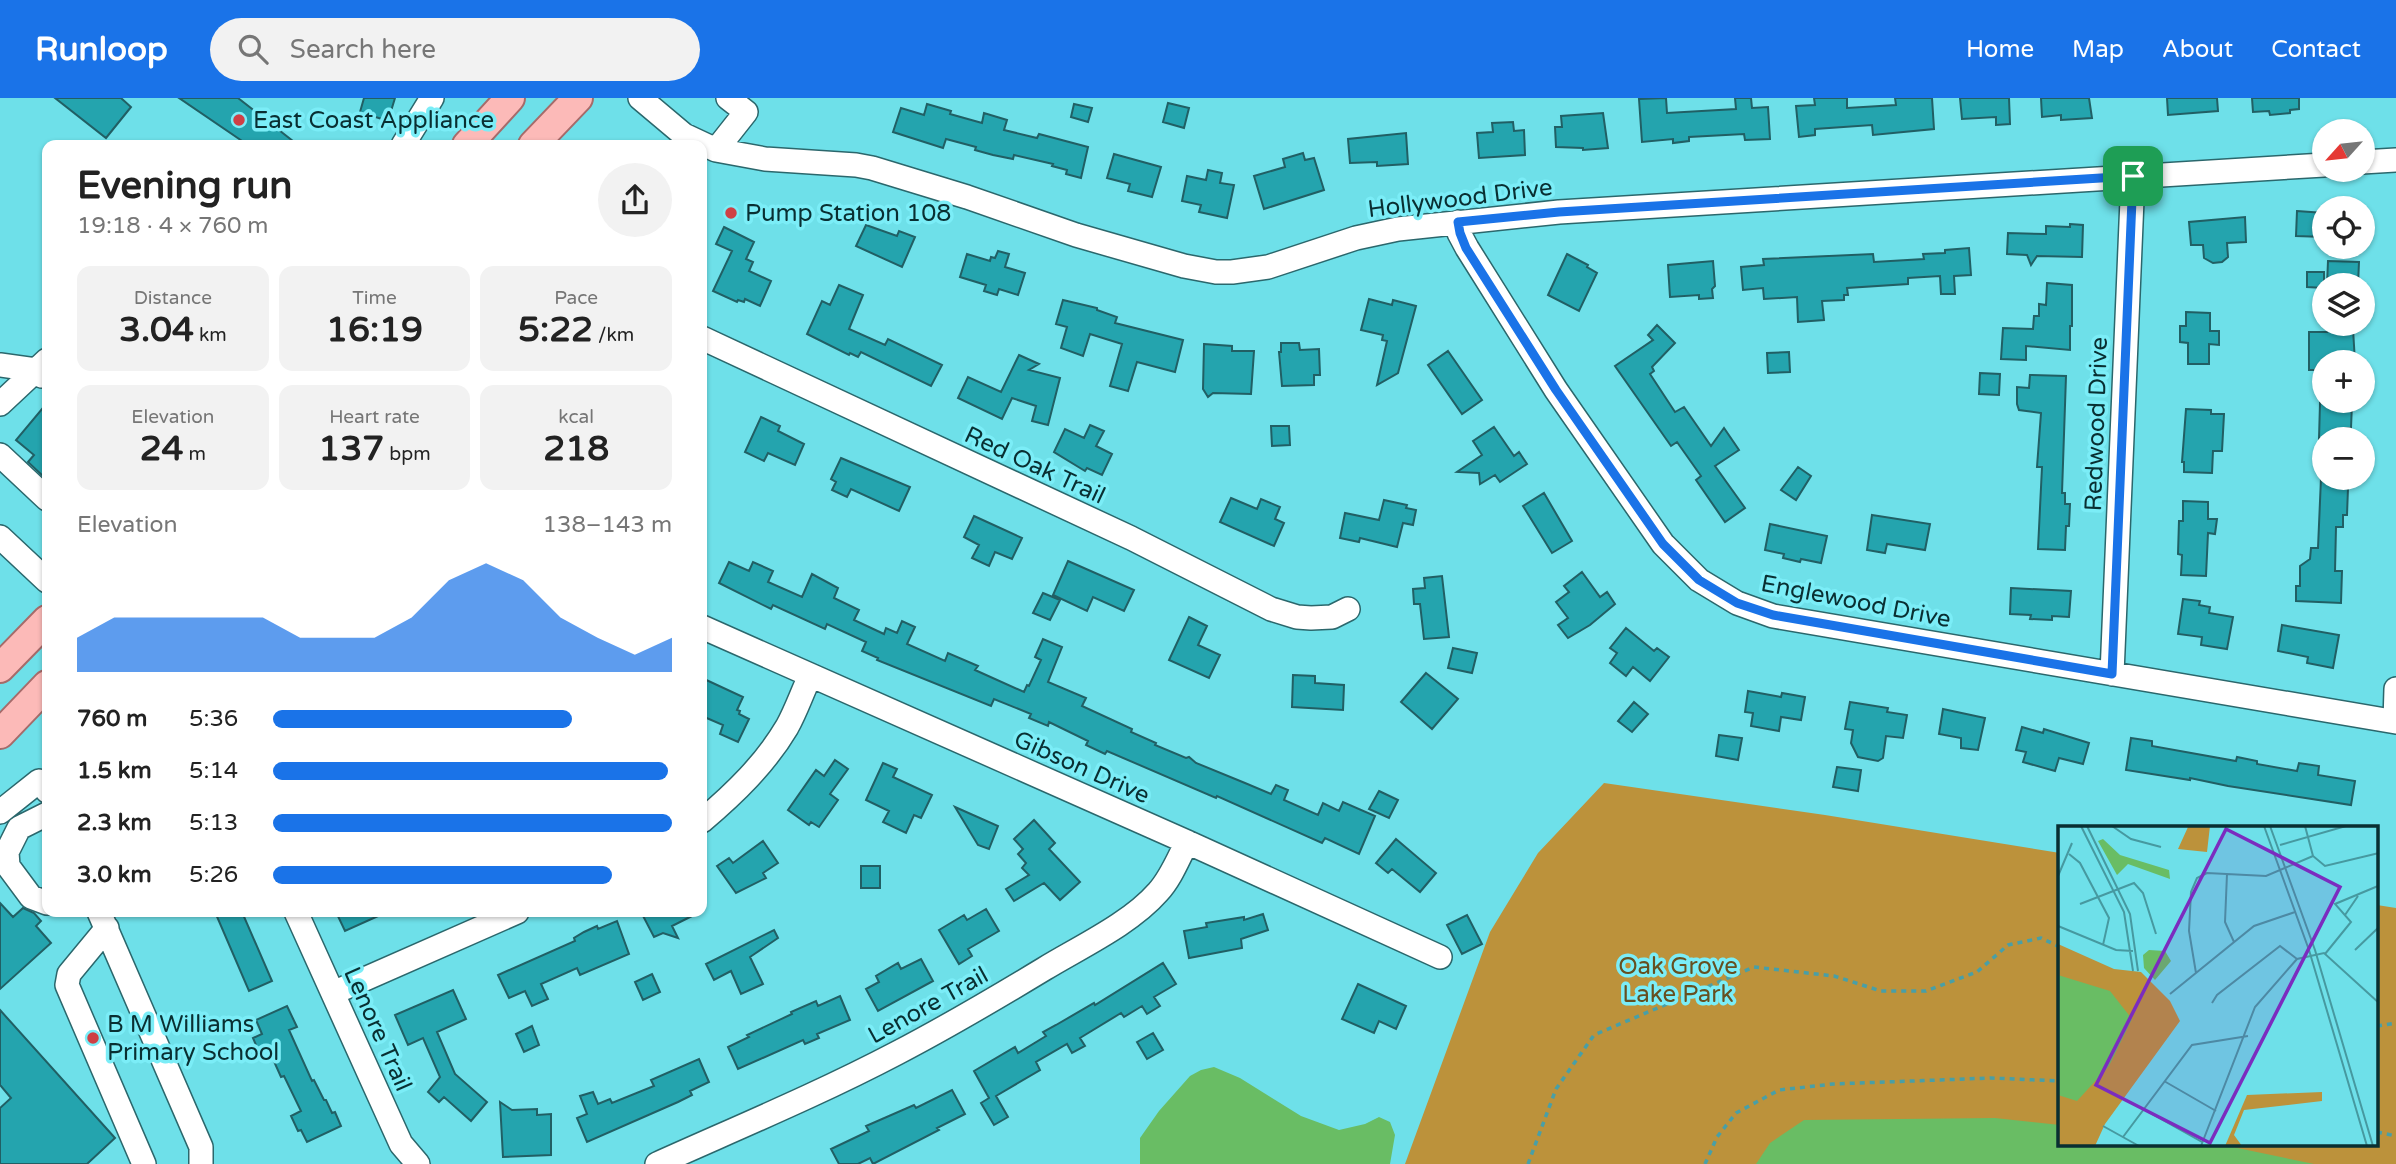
<!DOCTYPE html>
<html lang="en">
<head>
<meta charset="utf-8">
<style>
  :root { --surface:#fff; --page:#f2f2f2; --text:#222; --muted:#767676; --accent:#1a73e8 }
  body { margin:0; font-family:"Varela Round",sans-serif; background:var(--page); color:var(--text); height:100vh; display:flex; flex-direction:column; font-size:26px; white-space:nowrap }
  * { box-sizing:border-box; margin:0 }
  p { font-size:23px; color:var(--muted) }
  .icon { flex:none; width:38px; height:38px; fill:none; stroke:currentColor; stroke-width:2; stroke-linecap:round; stroke-linejoin:round }
  .map { position:relative; flex:1; overflow:hidden }
  .drawer { position:absolute; left:42px; top:42px; width:665px; height:777px; display:flex; flex-direction:column; background:var(--surface); border-radius:14px; box-shadow:0 2px 5px #0004 }
  .drawer>* { flex:none }
  .needle { width:46px; rotate:243deg }
  .fabs { position:absolute; left:2312px; top:21px; display:grid; gap:14px }
  .fabs a { display:grid; place-items:center; width:63px; height:63px; border-radius:50%; background:var(--surface); box-shadow:0 2px 5px #0004; font-size:35px }
  .pin { position:absolute; display:grid; place-items:center; width:60px; height:60px; color:#fff; margin:-30px; border-radius:14px; box-shadow:0 4px 10px #0006 }
  .round { display:grid; place-items:center; flex:none; width:74px; height:74px; border-radius:37px; background:var(--page) }
  .head { display:flex; align-items:center; justify-content:space-between; height:119px; padding:0 35px }
  h1 { font-size:38px; font-weight:700; line-height:52px }
  .stats { display:grid; grid-template-columns:repeat(3,1fr); gap:10px; height:119px; padding:7px 35px }
  .stats div { display:grid; align-content:center; border-radius:14px; background:var(--page); text-align:center }
  .stats b { font-size:35px; font-weight:700 }
  .stats small { font-size:19px; font-weight:400 }
  .stats p { font-size:19px }
  .chart { height:196px; padding:14px 35px }
  .chart p { display:flex; justify-content:space-between }
  .chart svg { width:100%; height:126px; margin-top:7px; fill:var(--accent); opacity:.7 }
  ul { padding:0 35px; list-style:none; font-size:23px }
  li { display:grid; grid-template-columns:112px 84px 1fr; align-items:center; height:52px }
  li i { height:18px; border-radius:9px; background:var(--accent) }
  header { display:flex; align-items:center; gap:42px; box-sizing:border-box; height:98px; padding:0 35px; background:var(--accent); color:#fff }
  header strong { font-size:33px }
  nav { display:flex; gap:38px; margin-inline-start:auto; font-size:24px }
  .search { width:490px; height:63px; background:var(--page); display:flex; align-items:center; gap:18px; box-sizing:border-box; padding:0 24px; border-radius:38px; color:var(--muted); font-size:26px }
  .map>svg:first-child { display:block }
</style>
</head>
<body>
<header>
<strong>Runloop</strong>
<div class="search"><svg class="icon" aria-label="search" viewBox="0 0 24 24"><circle cx="10" cy="10" r="6"/><path d="M15 15l6 6"/></svg>Search here</div>
<nav><a>Home</a><a>Map</a><a>About</a><a>Contact</a></nav>
</header>
<div class="map">
<svg width="2396" height="1066" viewBox="0 0 2396 1066">
  <rect width="100%" height="100%" fill="#6ee0e9"/>
  <path fill="#bc923b" d="M1604,685L1825,717L2060,755V1047H2377V807L2396,810V1066H1405L1490,834L1538,755Z"/>
  <path fill="#69bd64" d="M1214,969L1240,980L1301,1018L1339,1032L1365,1026L1379,1019L1390,1024L1395,1037L1390,1066H1140V1040L1159,1013L1190,978L1201,972Z
    M1995,1020L2060,1027V1047H2223L2314,1066H1756L1770,1045L1804,1022Z"/>
  <path fill="#24a4ae" stroke="#215f64" stroke-width="2" d="M55,0H121L131,9L106,40Z
    M179,0H238L298,47H248Z
    M364,0H395L388,23L360,14Z
    M1666,0L1667,15L1736,11L1735,0H1751L1752,10L1768,9L1770,41L1745,42L1744,36L1689,39V43L1673,45V41L1642,44L1639,1Z
    M1814,0H1847V10L1896,7L1895,0H1932L1934,31L1873,37L1872,27L1815,31V37L1799,39L1796,8L1815,7Z
    M1960,0H2009L2010,26L1996,27V19L1962,21Z
    M2041,0H2089L2092,20L2061,22V17L2042,19Z
    M2167,0H2217L2218,13L2168,17Z
    M2252,0H2299V11L2290,12V15L2270,17L2269,13L2253,14Z
    M1168,5L1189,10L1184,30L1163,24Z
    M927,6L951,13L950,16L982,25L984,15L1007,22L1004,32L1037,40L1039,36L1088,49L1081,80L1066,76L1067,72L1052,68L1053,66L1014,57L1013,61L993,57L975,52L976,49L946,41L943,50L893,34L901,10L924,17Z
    M1074,6L1092,10L1088,24L1071,19Z
    M1603,15L1608,50L1583,52V50L1556,49L1555,29H1562L1561,18Z
    M1513,24L1514,33L1524,32L1525,57L1479,60L1477,35L1493,34L1492,25Z
    M1406,35L1408,66L1377,68V64L1350,65L1348,41Z
    M1303,55L1305,62L1314,60L1324,92L1264,111L1254,78L1285,69L1283,61Z
    M1114,56L1161,69L1152,99L1128,93L1130,86L1107,80Z
    M1208,72L1222,75L1220,85L1234,87L1227,120L1199,114L1201,107L1182,103L1187,78L1206,82Z
    M2297,113L2324,115V139L2296,138Z
    M2245,119L2246,144L2227,145L2228,159L2222,164L2213,165L2204,160L2203,147H2191L2189,124Z
    M2070,126L2083,127L2082,159L2037,158L2031,167L2027,157L2007,156L2008,135L2046,136V128L2070,129Z
    M866,127L897,138L899,133L915,139L902,169L856,148Z
    M724,129L754,144L746,161L753,164L749,173L771,183L760,208L745,201L744,204L738,202L737,204L713,193L732,153L716,146Z
    M1969,150L1971,177L1954,178L1955,196H1941L1940,178L1908,180V186L1847,190L1848,197H1844V202L1822,203L1824,222L1798,224L1797,199L1764,201L1763,190L1743,192L1741,169L1764,167L1763,161L1873,156L1874,164L1924,161L1923,156L1945,155V152Z
    M998,153L1009,156L1005,169L1025,175L1018,197L999,191L997,197L984,193L986,187L960,179L967,156L990,163L991,159L995,160Z
    M1567,156L1588,167L1587,169L1597,175L1579,213L1548,197Z
    M1713,163L1715,188L1712,191L1713,200L1699,201V197L1670,199L1668,167Z
    M2328,163L2359,164L2358,187H2327Z
    M2307,174H2324V190L2307,189Z
    M2047,185L2072,187V228H2070V252L2026,248V262L2001,261L2003,230L2033,231L2034,218H2039V206L2046,207Z
    M839,187L863,197L849,231L885,247L888,241L942,267L931,288L861,254L858,259L850,255L849,257L807,236L822,203L830,207Z
    M1369,201L1392,207L1393,202L1416,208L1398,275L1377,287L1387,243L1382,242L1383,237L1361,232Z
    M1063,202L1097,210V212L1117,219L1115,225L1183,242L1175,274L1137,264L1128,293L1110,288L1122,246L1090,236L1083,258L1061,250L1067,229L1056,226Z
    M2186,214L2210,215V233H2219V247L2209,246V266H2188V245L2180,244V228H2186Z
    M1657,227L1675,245L1652,269L1654,273L1650,276L1675,314L1684,309L1711,348L1724,330L1739,352L1715,368L1745,410L1725,424L1696,382L1701,378L1677,344L1671,348L1615,268L1653,242L1648,237Z
    M2327,231H2353L2355,264H2324V272H2309V234H2327Z
    M1281,245H1299L1300,252L1319,251L1320,277H1314V287L1282,288L1279,254H1281Z
    M1204,246L1232,248V253H1254L1251,296L1213,295L1208,299L1203,291Z
    M1448,253L1482,302L1462,316L1428,267Z
    M1789,254L1790,274L1768,275L1767,255Z
    M1019,257L1039,266L1029,272L1060,280L1048,327L1032,323L1036,308L1012,300L1002,321L958,300L968,279L1001,294Z
    M1980,275L2000,276L1999,297L1979,296Z
    M2030,277L2066,278L2062,395H2065V406H2070L2069,428H2066L2065,452L2038,451L2042,369H2037L2041,315L2019,312L2017,306V289L2029,290Z
    M47,305V374L44,379L28,364L34,357L16,342Z
    M2320,305L2352,306L2351,330H2344V341H2319Z
    M2186,311L2211,312V316H2224L2222,353H2213L2212,375L2184,374V364H2182Z
    M761,319L780,328L778,333L804,346L795,367L768,355L764,363L745,354Z
    M1090,327L1104,333L1096,348L1112,356L1102,377L1087,370L1085,373L1054,354L1065,331L1084,340Z
    M1271,328H1289L1290,347L1272,348Z
    M1494,329L1514,358L1519,354L1527,366L1500,384L1495,377L1480,386L1479,375L1457,374L1482,357L1473,343Z
    M841,360L910,389L899,413L851,391L847,399L832,392L836,384L831,381Z
    M1798,369L1811,378L1796,402L1781,392Z
    M2321,380H2345V390H2348L2347,417H2343V429H2336L2335,473H2342L2341,505L2296,503V488H2300V468L2310,461L2311,450H2318Z
    M1544,395L1572,443L1552,455L1523,408Z
    M1231,400L1257,411L1261,401L1280,409L1275,421L1284,425L1274,448L1220,424Z
    M1384,402L1407,407L1406,410L1416,412L1413,427L1403,425L1397,449L1360,440L1359,444L1340,440L1345,415L1379,422Z
    M2183,403L2208,404V421H2217L2215,436L2208,435L2206,478L2181,477L2182,457L2178,456L2179,423H2183Z
    M1872,417L1930,426L1925,452L1887,446L1885,455L1867,452Z
    M974,418L1022,440L1012,461L995,454L989,468L972,460L979,447L964,439Z
    M1770,426L1827,438L1821,465L1801,461L1800,464L1783,460L1784,456L1765,452Z
    M1068,463L1134,492L1124,513L1093,499L1087,513L1053,497Z
    M729,464L749,473L753,464L773,473L768,484L802,499L812,476L838,490L834,500L859,512L854,522L884,536L886,530L897,535L902,523L915,529L907,546L945,563L948,555L978,568L975,572L1024,594L1027,587L1029,588L1041,562L1035,559L1043,541L1062,549L1048,584L1086,600L1082,608L1132,631L1131,634L1156,645L1155,647L1186,660L1189,659L1196,665L1245,685L1271,696L1276,687L1288,692L1284,702L1318,717L1323,705L1339,713L1343,704L1375,718L1359,756L1325,740L1322,745L1217,698L1216,700L1107,653L1105,656L1086,647L1088,643L1049,624L1048,628L1029,620L1031,616L994,601L991,608L877,562L878,560L862,553L866,544L827,526L825,531L773,507L771,511L719,485Z
    M1582,474L1600,499L1607,494L1615,506L1590,527L1568,540L1558,527L1568,520L1556,504L1569,494L1564,488Z
    M1442,478L1449,539L1424,541L1420,506H1414L1413,491L1425,490L1424,480Z
    M2011,490L2071,493L2069,519L2052,518V522L2030,521L2031,517L2010,516Z
    M1043,495L1060,502L1050,522L1033,515Z
    M2183,501L2200,503L2199,507L2210,509L2209,515L2233,519L2227,551L2201,547L2202,539L2178,536Z
    M1189,519L1207,528L1198,547L1220,557L1209,580L1169,562Z
    M2282,527L2339,537L2333,570L2307,565L2308,559L2278,553Z
    M1626,530L1654,553L1657,550L1669,559L1650,583L1633,569L1626,578L1610,565L1617,555L1610,550Z
    M1453,550L1477,555L1472,575L1448,570Z
    M1426,575L1458,601L1432,631L1401,604Z
    M1293,577L1315,578V585L1344,587L1343,612L1292,609Z
    M702,580L743,599L737,612L740,613L739,616L749,621L738,644L720,636L723,627L702,618Z
    M1748,593L1781,599L1782,595L1805,599L1801,622L1781,619L1779,633L1751,628L1753,615L1745,614Z
    M1634,604L1648,616L1632,634L1618,623Z
    M1850,604L1888,610L1887,614L1907,617L1903,640L1886,638L1883,660L1878,663L1858,659L1851,645L1853,632L1845,631Z
    M1943,611L1985,620L1978,652L1961,650V640L1939,636Z
    M2022,629L2043,635L2044,631L2089,645L2083,666L2059,660L2055,673L2023,664L2026,654L2016,652Z
    M1719,637L1742,640L1738,662L1716,658Z
    M2131,640L2152,643V648L2236,663L2237,659L2257,663V666L2297,673L2299,665L2319,668L2318,677L2355,683L2351,707L2228,688L2190,680V682L2126,672Z
    M835,662L848,671L830,696L838,702L819,729L811,724L809,727L788,712L816,672L824,678Z
    M883,665L897,671L893,679L932,697L921,720L914,717L906,735L883,724L889,713L866,702Z
    M1837,669L1861,672L1858,693L1833,689Z
    M1379,693L1398,702L1389,720L1369,711Z
    M955,709L998,728L989,751L978,747Z
    M1034,722L1055,745L1049,751L1080,784L1060,802L1044,785L1014,803L1006,791L1029,777L1022,770L1026,765L1018,756L1023,751L1014,741Z
    M1396,741L1436,775L1420,794L1392,771L1388,775L1376,765Z
    M763,743L778,765L763,775L766,780L736,795L717,768L729,760L733,765Z
    M861,768H880V790H861Z
    M0,805L13,819L23,810L34,815L41,823L36,828L51,845L0,891Z
    M986,811L999,833L968,851L972,858L959,866L939,832L964,817L967,822Z
    M215,814H242L272,883L249,893Z
    M336,814H387L345,833Z
    M641,814H700L672,828L678,840L663,835L654,839Z
    M1263,816L1268,832L1241,841L1242,850L1189,860L1184,833L1207,829L1206,825L1244,819V822Z
    M1467,817L1482,846L1462,856L1447,827Z
    M617,823L629,856L580,877L577,870L541,886L548,901L532,908L525,893L509,900L498,877L575,843L574,840L584,834L597,828L598,831Z
    M774,832L778,840L750,859L763,886L741,896L731,873L714,882L706,866Z
    M921,861L933,883L878,913L866,891L879,884L876,878L898,865L901,871Z
    M1163,865L1176,886L1154,899L1160,908L1147,916L1142,908L1124,919L1121,915L1080,940L1085,948L1072,955L1067,946L1036,964L1040,972L996,998L1008,1019L994,1027L981,1005L989,1000L974,973L1015,949L1018,955L1046,938L1043,934L1056,927L1094,905L1095,907Z
    M652,876L660,894L643,902L635,884Z
    M1358,886L1406,908L1396,931L1379,923L1374,935L1342,921Z
    M453,892L466,921L437,934L455,976L487,1004L471,1023L444,999L439,1004L428,994L440,979L423,940L408,947L395,917Z
    M840,898L850,922L817,936L819,940L805,946L803,942L738,971L728,949L749,939L747,937L792,916L791,914L816,903L818,908Z
    M287,908L297,929L289,932L312,983L314,982L324,1002H326L332,1015L335,1014L341,1028L307,1044L301,1032L298,1033L291,1018L301,1013L284,978L281,979L268,950L259,954L253,940L262,936L256,922Z
    M0,912L115,1040L87,1066H0V1010L11,1000L0,987Z
    M532,928L539,947L524,954L516,936Z
    M1153,935L1163,952L1147,961L1137,944Z
    M699,961L709,984L690,993L692,997L678,1004L587,1044L577,1020L587,1016L580,998L593,994L598,1006L610,1001L612,1005L654,988L651,982Z
    M952,992L965,1016L937,1030L939,1032L873,1066L870,1060L858,1066H839L831,1051L869,1033L866,1028L914,1007L916,1010Z
    M500,1004L512,1012L537,1011V1017L551,1016V1057L503,1059Z"/>
  <g fill="none" stroke-linecap="round" stroke-linejoin="round">
    <g stroke="#2b676c" stroke-width="26">
      <path id="minor" d="M640,0L684,37L716,52L765,61L856,67L872,70L967,99L1076,137L1184,168L1216,174H1232L1268,169L1356,140L1398,131L1559,114L2324,67
        M403,47L432,0
        M716,52L746,14L728,0
        M2362,64L2396,62
        M1458,124L1459,135L1467,150L1556,292L1663,446L1699,482L1737,505L1773,518L2396,624
        M702,240L1131,440L1271,511L1297,519L1311,520L1332,519L1348,511
        M0,267L36,272L42,278
        M0,306L47,262
        M0,357L47,401
        M0,439L47,483
        M702,529L1187,744L1440,859
        M2112,576L2133,78
        M2395,623L2396,591
        M0,714L39,683L44,685L47,693
        M47,716L19,730L7,754L8,768L31,799L47,805
        M702,723C735,695 765,666 787,629C796,613 802,595 810,578
        M99,814L201,1049V1066
        M296,814L401,1046L418,1066
        M107,830L69,876L67,887L144,1066
        M333,895L517,814
        M657,1066C737,1030 819,996 897,955C947,929 996,900 1044,871C1080,849 1130,826 1158,794C1171,780 1178,761 1187,744"/>
    </g>
    <g stroke="#a66b6a" stroke-width="32">
      <path id="major" d="M467,47L510,0
        M533,47L578,0
        M0,570L47,522
        M0,636L47,587"/>
    </g>
    <path stroke="#499fa6" stroke-width="3.5" stroke-dasharray="5 5" stroke-linecap="butt" d="M2377,928L2396,925
      M2377,1034L2396,1038
      M1528,1066L1556,991L1594,937L1754,869L1834,878L1881,893H1926L1977,874L2008,847L2041,840L2060,849
      M1705,1066L1717,1039L1736,1015L1779,992L1833,986L1991,980L2060,983"/>
    <use href="#minor" stroke="#fff" stroke-width="23"/>
    <use href="#major" stroke="#fcbab8" stroke-width="28"/>
  </g>
  <g fill="none" stroke-linecap="round" stroke-linejoin="round">
    <g stroke="#fff" stroke-width="14">
      <path id="route" d="M2133,78L2112,576L1773,517L1737,505L1699,482L1663,446L1556,292L1466,150L1460,135L1458,124L1559,114Z"/>
    </g>
    <use href="#route" stroke="#1a73e8" stroke-width="9"/>
  </g>
  <g fill="#cf4045" stroke="#7bedf7" stroke-width="2.5">
    <circle cx="239" cy="22" r="7"/>
    <circle cx="731" cy="115" r="7"/>
    <circle cx="93" cy="940" r="7"/>
  </g>
  <g text-anchor="middle" stroke-width="7" stroke-linejoin="round" paint-order="stroke">
    <g font-size="24" fill="#092f32" stroke="#7bedf7" text-anchor="start">
      <text x="253" y="30">East Coast Appliance</text>
      <text x="745" y="123">Pump Station 108</text>
      <text x="107" y="934">B M Williams<tspan x="107" dy="28">Primary School</tspan></text>
    </g>
    <g font-size="24" fill="#092f32" stroke="#7bedf7">
      <text transform="translate(1460 100) rotate(-7)" y="8">Hollywood Drive</text>
      <text transform="translate(2096 326) rotate(-88)" y="8">Redwood Drive</text>
      <text transform="translate(1035 367) rotate(25)" y="8">Red Oak Trail</text>
      <text transform="translate(1856 503) rotate(11)" y="8">Englewood Drive</text>
      <text transform="translate(1082 669) rotate(24)" y="8">Gibson Drive</text>
      <text transform="translate(928 907) rotate(-29)" y="8">Lenore Trail</text>
      <text transform="translate(378 931) rotate(66)" y="8">Lenore Trail</text>
    </g>
    <g font-size="24" fill="#664f20" stroke="#7bedf7">
      <text x="1678" y="876">Oak Grove<tspan x="1678" dy="28">Lake Park</tspan></text>
    </g>
  </g>
  <g transform="translate(2058 728)">
    <rect width="320" height="320" fill="#6ee0e9"/>
    <path d="M152,0L149,26L120,23L130,1ZM0,118L56,143L83,146L112,175L122,195L47,298L37,320H0ZM264,266V275L186,284L176,309L184,320H167L189,269Z" fill="#bc923b"/>
    <path d="M45,13L62,29L111,44L112,53L70,38L59,49L40,15ZM91,124L107,125L113,135L97,154L86,142L85,129ZM0,149L52,165L74,193L51,240L19,275L0,269Z" fill="#69bd64"/>
    <path fill="none" stroke="#4699a0" stroke-width="2" d="M23,0L66,86L75,145M29,0L72,88L80,145M54,0L73,13L103,21M206,0L251,124L309,320M212,0L257,124L315,320M247,0L255,30L267,40L321,27M222,19L288,0M11,28L22,37L51,92L45,119M169,48L167,96L176,116M0,50L14,17M22,78L76,57L85,67L98,108M287,89L300,70M0,100L58,124L75,125M297,124L321,101M267,128L293,96L277,78L320,60M138,147L131,105L133,66L139,52L149,47L208,50L255,30M112,168L196,100L237,86M154,177L159,169L222,120L239,133M106,255L158,285M85,283L144,316M45,300L81,320M65,311L134,219L190,210M143,320L197,181L239,133L266,127L321,177"/>
    <path fill="#7b2cbf" fill-opacity="0.15" stroke="#7b2cbf" stroke-width="3.5" d="M168,3L282,61L152,317L38,259Z"/>
    <rect width="320" height="320" fill="none" stroke="#092f32" stroke-width="3.5"/>
  </g>
</svg>
<div class="fabs">
<a><svg class="needle" viewBox="-14 -14 28 28"><path d="M0-13l5 13h-10z" fill="#e53935"/><path d="M0 13l5-13h-10z" fill="#767676"/></svg></a>
<a><svg class="icon" aria-label="locate" viewBox="0 0 24 24"><circle cx="12" cy="12" r="6"/><path d="M12 2v4M12 18v4M2 12h4M18 12h4"/></svg></a>
<a><svg class="icon" aria-label="layers" viewBox="0 0 24 24"><path d="M12 4l9 5-9 5-9-5zM3 14l9 5 9-5"/></svg></a>
<a>+</a>
<a>−</a>
</div>
<div class="pin" style="left:2133px;top:78px;background:#1e9e55"><svg class="icon" aria-label="arrive" viewBox="0 0 24 24"><path d="M6 21V4h12l-3 4 3 4H6"/></svg></div>
<section class="drawer">
<div class="head"><div><h1>Evening run</h1><p>19:18 · 4 × 760 m</p></div><a class="round"><svg class="icon" aria-label="share" viewBox="0 0 24 24"><path d="M12 15V3M7 8l5-5 5 5M5 13v7h14v-7"/></svg></a></div>
<div class="stats">
<div><p>Distance</p><b>3.04<small> km</small></b></div>
<div><p>Time</p><b>16:19</b></div>
<div><p>Pace</p><b>5:22<small> /km</small></b></div>
</div>
<div class="stats">
<div><p>Elevation</p><b>24<small> m</small></b></div>
<div><p>Heart rate</p><b>137<small> bpm</small></b></div>
<div><p>kcal</p><b>218</b></div>
</div>
<div class="chart"><p><span>Elevation</span>138–143 m</p>
<svg viewBox="0 0 160 44" preserveAspectRatio="none"><path d="M0 44V32L10 25L20 25L30 25L40 25L50 25L60 32L70 32L80 32L90 25L100 12L110 6L120 12L130 25L140 32L150 38L160 32V44z"/></svg>
</div>
<ul>
<li><b>760 m</b>5:36<i style="width:75%"></i></li>
<li><b>1.5 km</b>5:14<i style="width:99%"></i></li>
<li><b>2.3 km</b>5:13<i style="width:100%"></i></li>
<li><b>3.0 km</b>5:26<i style="width:85%"></i></li>
</ul>
</section>
</div>
</body>
</html>
